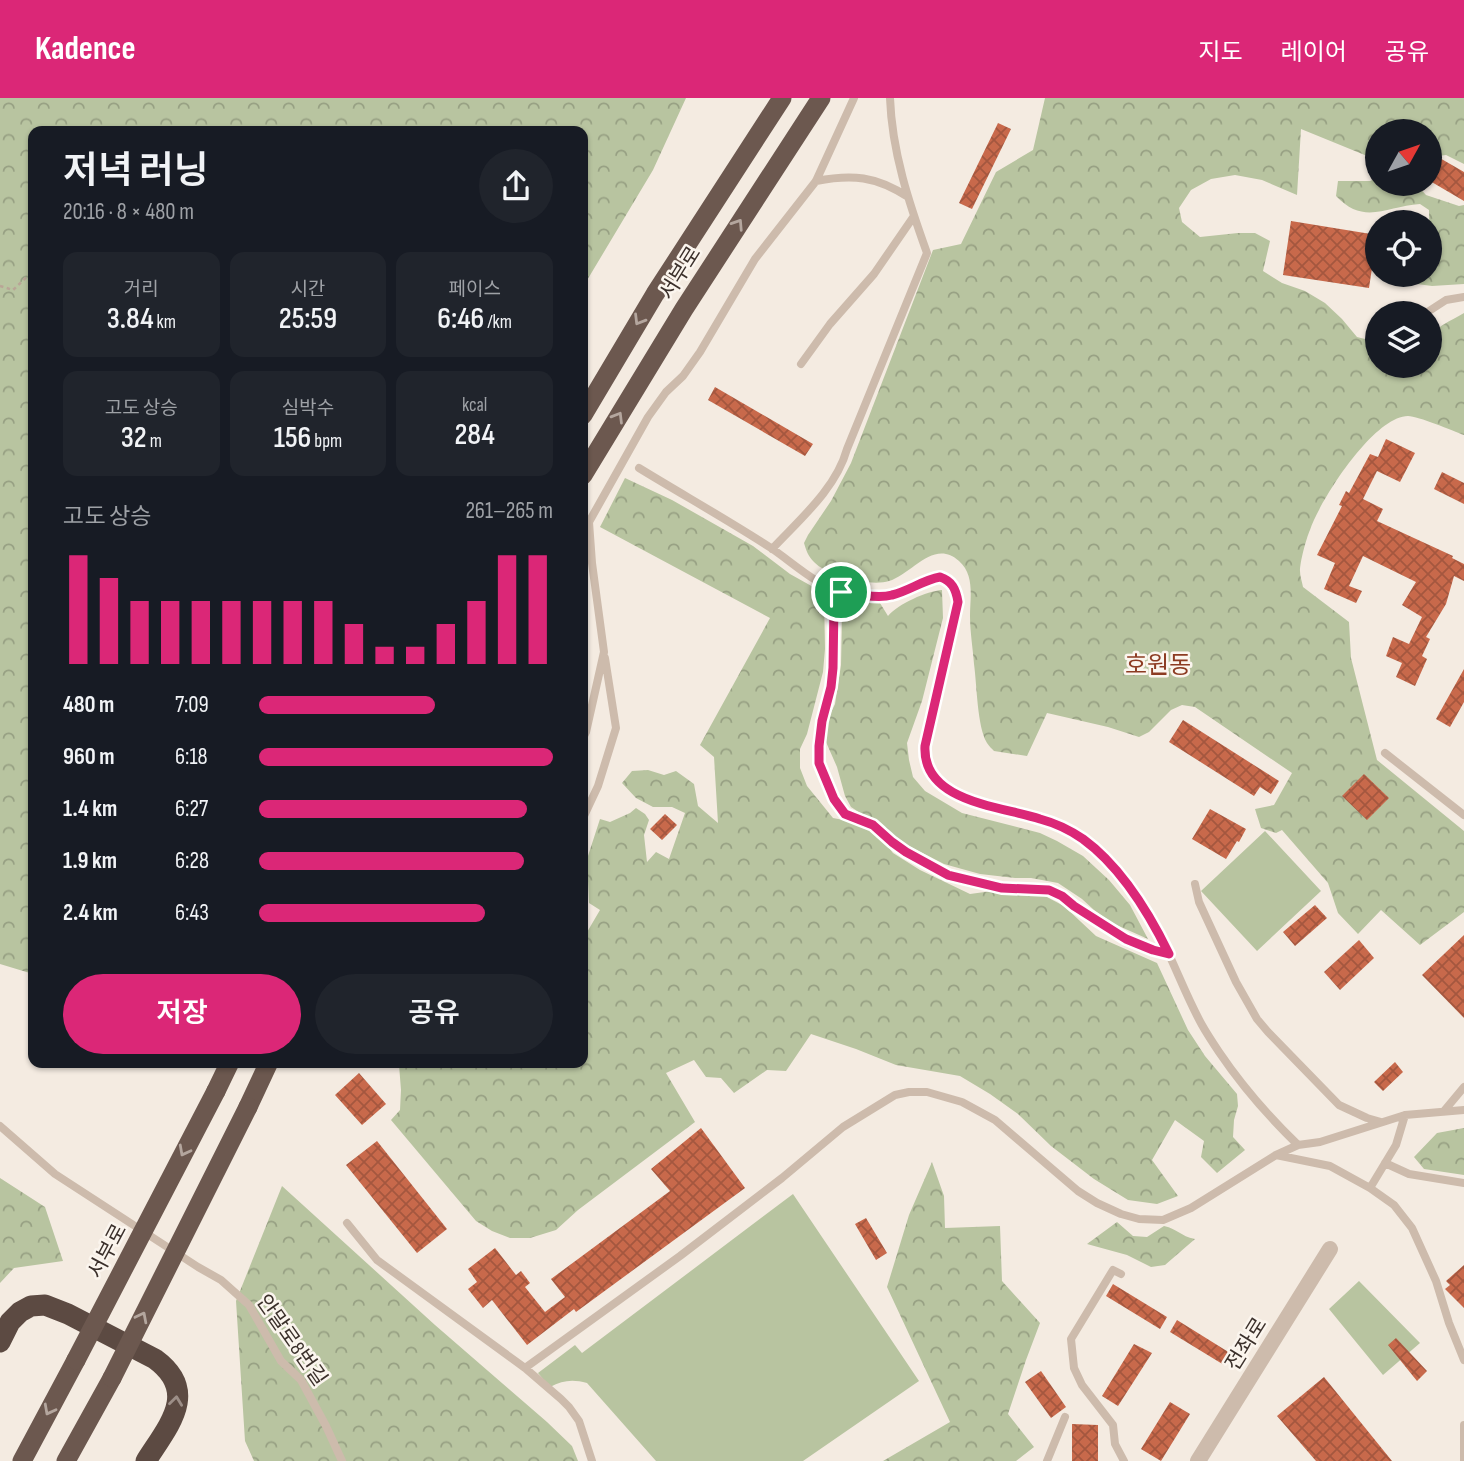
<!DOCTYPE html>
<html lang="ko">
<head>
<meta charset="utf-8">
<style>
  :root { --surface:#171b24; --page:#20242c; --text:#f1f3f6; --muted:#9ea1a6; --accent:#db2777 }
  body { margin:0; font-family:"Sofia Sans Condensed","Noto Sans KR",sans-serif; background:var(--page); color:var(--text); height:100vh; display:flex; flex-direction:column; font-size:26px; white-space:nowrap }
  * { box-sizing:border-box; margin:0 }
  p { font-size:23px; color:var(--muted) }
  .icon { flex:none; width:38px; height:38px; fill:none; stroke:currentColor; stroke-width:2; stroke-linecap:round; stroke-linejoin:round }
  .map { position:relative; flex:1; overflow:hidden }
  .details { position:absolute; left:28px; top:28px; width:560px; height:942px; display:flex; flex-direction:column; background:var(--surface); border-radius:14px; box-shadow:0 2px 5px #0004 }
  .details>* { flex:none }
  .needle { width:46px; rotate:50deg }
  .tools { position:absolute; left:1365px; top:21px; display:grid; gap:14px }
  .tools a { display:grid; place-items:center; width:77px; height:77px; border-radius:50%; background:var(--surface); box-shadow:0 2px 5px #0004; font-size:35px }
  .pin { position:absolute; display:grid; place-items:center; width:60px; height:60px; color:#fff; margin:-30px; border:4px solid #fff; border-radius:50%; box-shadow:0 2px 7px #0007 }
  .round { display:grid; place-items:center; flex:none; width:74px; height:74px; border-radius:37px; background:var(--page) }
  .headline { display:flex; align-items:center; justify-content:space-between; height:119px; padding:0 35px }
  h1 { font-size:38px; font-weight:600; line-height:52px }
  .stats { display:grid; grid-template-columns:repeat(3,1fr); gap:10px; height:119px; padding:7px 35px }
  .stats div { display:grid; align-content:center; border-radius:14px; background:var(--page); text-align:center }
  .stats b { font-size:30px; font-weight:600 }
  .stats small { font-size:19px; font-weight:400 }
  .stats p { font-size:19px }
  .chart { height:196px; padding:14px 35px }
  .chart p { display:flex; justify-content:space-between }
  .chart svg { width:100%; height:126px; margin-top:7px; stroke:var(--accent); stroke-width:6 }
  .action { display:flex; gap:14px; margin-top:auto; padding:14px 35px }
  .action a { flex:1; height:80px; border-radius:42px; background:var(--accent); color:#fff; font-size:28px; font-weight:600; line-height:80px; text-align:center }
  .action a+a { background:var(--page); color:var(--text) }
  ul { padding:0 35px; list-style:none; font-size:23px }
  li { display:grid; grid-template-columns:112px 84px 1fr; align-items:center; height:52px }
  li i { height:18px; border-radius:9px; background:var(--accent) }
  header { display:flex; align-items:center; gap:42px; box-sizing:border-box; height:98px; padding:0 35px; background:var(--accent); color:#fff }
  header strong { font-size:33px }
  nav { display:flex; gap:38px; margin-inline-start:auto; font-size:24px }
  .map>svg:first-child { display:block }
</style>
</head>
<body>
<header>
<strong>Kadence</strong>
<nav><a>지도</a><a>레이어</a><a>공유</a></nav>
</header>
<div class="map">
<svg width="1464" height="1363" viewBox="0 0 1464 1363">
  <defs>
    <pattern id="forest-crowns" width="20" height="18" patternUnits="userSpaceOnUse" patternTransform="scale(1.75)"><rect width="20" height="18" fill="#b8c4a0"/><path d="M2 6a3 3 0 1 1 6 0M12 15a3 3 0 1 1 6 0" fill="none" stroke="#97a083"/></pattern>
    <pattern id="building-cross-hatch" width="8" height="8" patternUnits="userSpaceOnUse" patternTransform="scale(1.75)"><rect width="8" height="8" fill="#c8694b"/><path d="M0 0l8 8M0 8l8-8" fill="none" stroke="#a4573f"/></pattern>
  </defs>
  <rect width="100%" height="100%" fill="#f4ebe1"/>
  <path fill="url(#forest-crowns)" d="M0,0H686L653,72L583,189V33H33V876L0,866Z
    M1045,0H1464V66L1446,57L1430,59V33H1377V62L1301,31L1297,97L1262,82L1235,77L1211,81L1191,92L1179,110L1182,124L1200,139L1238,135H1255L1270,143L1263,173L1282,185L1305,193L1325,205L1342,221L1357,239L1377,244V268H1430C1430,230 1432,233 1464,215V337C1453,333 1418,318 1408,318C1374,318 1320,402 1310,432C1306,441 1300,464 1300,473C1300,478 1302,484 1303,489L1349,524L1351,560L1377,662L1464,733V814L1420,847L1381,812L1358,836L1338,815L1328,785L1282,732L1276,735L1261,730L1255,711L1274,707L1292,675L1195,609L1182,607L1171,612L1149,634L1139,639L1108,629L1047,615L1027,658L994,653C992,651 989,648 987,645C977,628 977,587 974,566C973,551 970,534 970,518C970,500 975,477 959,463C934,440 912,476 889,483C871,489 827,478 814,464C808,458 806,452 804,445L808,437L831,403L851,365L933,152L961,146L996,74L1033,52Z
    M1377,80V86H1416L1426,97L1459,108L1464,107V186L1432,188L1417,186L1407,177H1430L1429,112L1420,106C1387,108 1364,128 1336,98L1338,83H1370Z
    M625,380L672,402L753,448L790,476L824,495L825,551L823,574L807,636L800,651V670L807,688L833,720L864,726L882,741L893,755L920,772L970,796L992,793L1022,797H1043L1064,808L1096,838L1157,865L1188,932L1205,958L1237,996L1238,1008L1234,1022L1233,1039L1245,1052L1217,1075L1201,1059L1204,1043L1175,1022L1152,1062L1178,1098L1157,1106L1128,1102L1094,1081L1051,1048L1018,1016L990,996L960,978L896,967L856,951L811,936L786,973L767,972L734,995L721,980L706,979L694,962L666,975L695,1024L578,1112L556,1132L530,1140H510L492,1133L476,1123L391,1022L400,1012L401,992L399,967L395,964H583V841L600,812L589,805L587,761L600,721L610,724L630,715L636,710L645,716L649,722L644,737L647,764L656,754L669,761L685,715L672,709H653L636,700L622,685L632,673L648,672L664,677L676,673L694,686L698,708L718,725L714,659L700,647L770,520L600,429Z
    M942,492L943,520L922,603L907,645L909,662L913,679L925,693L962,715L1040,735L1057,743L1083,758L1109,782L1130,807L1148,841L1112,825L1094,812L1082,801L1058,785L1031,780H1015L980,776L944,766L903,745L883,730L851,709L845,698L837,669L826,644V625L835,606L841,567L842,519L852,507L864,504L880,505L888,518C898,506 927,493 942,492Z
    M1464,1030V1077L1424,1071L1414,1059L1437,1035Z
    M932,1064L944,1098L945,1130L1000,1128L1002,1183L1040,1225L1026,1262L1008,1316L1034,1349L1016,1363H883L950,1324L887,1189L909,1117Z
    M0,1080L45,1109L63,1163L14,1170L0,1185Z
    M282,1088L435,1227L547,1324L572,1348L578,1363H254L245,1343L236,1203Z
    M1117,1124L1133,1138L1147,1139L1164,1128C1178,1131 1180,1138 1195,1141L1165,1167L1151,1169L1127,1157L1087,1146Z"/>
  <path fill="#b8c4a0" d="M1265,733L1321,793L1257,853L1201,793Z
    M793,1096L919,1283L803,1363H656L587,1285C573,1281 563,1282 550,1289L538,1275L575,1247L582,1255Z
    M1359,1183L1420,1245L1383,1277L1329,1211Z"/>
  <path fill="url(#building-cross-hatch)" d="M998,25L1011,31L972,111L959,105Z
    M1438,59L1464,74V103L1430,83V73Z
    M1291,123L1377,137L1369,190L1283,177Z
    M715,289L813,346L805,358L708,302Z
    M1386,341L1415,355L1400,384L1377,373L1363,401L1383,411L1377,423L1453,458L1452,460L1464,466V483L1454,478L1446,506L1426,539L1430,541L1422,558L1427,561L1415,588L1396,579L1402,565L1386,558L1393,539L1409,546L1422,519L1402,507L1416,484L1363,458L1349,488L1362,493L1356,505L1324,491L1335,465L1317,457L1342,408L1339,407L1346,393L1349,395L1370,356L1378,359Z
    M1442,374L1464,385V406L1434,391Z
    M1464,571V604L1450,629L1436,621Z
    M1183,622L1279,683L1271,696L1260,689L1254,698L1169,644Z
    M1364,676L1389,700L1367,722L1342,698Z
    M1210,711L1246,731L1239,744L1237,743L1226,761L1192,741Z
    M665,716L677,727L662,742L650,731Z
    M1315,807L1327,820L1295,848L1283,834Z
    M1464,837V920L1422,877Z
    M1359,842L1374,860L1340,892L1324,874Z
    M1395,964L1403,974L1383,993L1374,984Z
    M359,975L386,1006L362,1027L335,997Z
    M701,1030L745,1090L576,1214L574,1211L527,1247L492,1202L483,1210L468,1191L477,1184L468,1171L495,1150L516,1177L521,1173L530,1185L525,1189L545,1214L565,1199L551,1181L670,1093L651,1071Z
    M377,1043L447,1131L417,1155L346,1067Z
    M866,1120L887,1155L876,1162L855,1126Z
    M1464,1167V1210L1445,1191L1450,1187L1446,1183Z
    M1113,1186L1167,1219L1160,1231L1106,1198Z
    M1177,1222L1230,1255L1224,1267L1170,1234Z
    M1396,1240L1427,1273L1417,1283L1388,1247Z
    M1134,1246L1152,1255L1118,1308L1102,1298Z
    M1041,1273L1066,1309L1051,1320L1025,1284Z
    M1324,1279L1392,1363H1316L1277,1318Z
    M1170,1304L1190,1316L1161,1363L1141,1351Z
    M1072,1326L1098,1327V1363H1072Z"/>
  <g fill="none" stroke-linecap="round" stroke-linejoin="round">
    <path stroke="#b9a596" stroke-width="2.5" stroke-dasharray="3.5 3.5" stroke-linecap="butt" d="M0,188L13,192L33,173"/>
    <path stroke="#cdbbac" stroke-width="8" d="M816,83C852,76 876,78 908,99
      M1426,215L1446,202L1464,199
      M801,266L830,226L874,176L914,118
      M639,370C683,397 728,422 771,450C792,464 819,490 844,494C858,497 876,500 891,497C916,492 951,458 958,504L925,648C922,704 999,708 1039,721C1058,726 1076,735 1090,748C1122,778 1147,811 1166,850C1178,875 1188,902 1202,927C1207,936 1213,945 1219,954C1242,988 1268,1018 1298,1047
      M772,451C799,422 836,391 847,351L927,155C909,105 892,54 890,0
      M837,492L834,506L833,571L831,589L822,623L819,648V665L834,701L845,716L873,727L892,744L906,754L948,777L1002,791L1049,792L1062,798L1074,808L1126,841L1153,852L1169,856
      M583,640L586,634L604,554L592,465L589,424L648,319L666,294L683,278L700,254L755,161L816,83L854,0
      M1385,655L1464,717
      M583,720L598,688L616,630L605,560
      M1195,786L1199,804L1236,884L1257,921L1268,934L1339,1007L1367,1020L1381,1024
      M1444,1013L1464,989
      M0,1028L55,1076L198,1169L221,1182L249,1207L281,1263L301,1282L326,1328L342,1363
      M1276,1057L1330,1068L1370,1090L1394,1107L1412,1130L1436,1183L1449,1225L1464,1262
      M1385,1065L1409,1076L1464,1085
      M1370,1090L1396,1047L1405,1017
      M347,1125L377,1162L525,1270L561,1301L569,1309L579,1323L592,1363
      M1121,1176L1113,1172L1071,1241L1074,1270L1082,1287L1113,1327L1115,1346L1124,1363
      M525,1270L680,1158L782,1080L843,1029L895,997L909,994H927L962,1004L995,1022L1078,1093L1097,1105L1121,1116L1139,1121L1163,1122L1191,1110L1276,1057L1298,1047L1320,1044L1405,1017L1464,1012
      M1047,1363L1065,1319
      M1464,1363V1327"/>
    <path stroke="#cdbbac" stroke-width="16" d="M1198,1363L1330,1151"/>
    <path stroke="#6c584f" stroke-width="19" d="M583,317L655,196L782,0
      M583,377L684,211L821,0
      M216,993L230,964
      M248,1009L269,964
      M22,1363L76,1262
      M66,1363L112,1280"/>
    <path stroke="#5c4a42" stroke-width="21" d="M0,1244L10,1224L20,1214L31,1208L45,1207L68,1216L155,1261C200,1294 168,1328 146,1363"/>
    <path stroke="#6c584f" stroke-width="19" d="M76,1262L216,993
      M112,1280L248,1009"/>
  </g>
  <defs><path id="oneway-chevron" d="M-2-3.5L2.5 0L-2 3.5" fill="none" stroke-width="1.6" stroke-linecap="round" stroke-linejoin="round" transform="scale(1.75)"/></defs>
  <g stroke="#b4a69e">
    <use href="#oneway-chevron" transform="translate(738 126) rotate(-57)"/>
    <use href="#oneway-chevron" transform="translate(639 222) rotate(121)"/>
    <use href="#oneway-chevron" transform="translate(618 319) rotate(-59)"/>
    <use href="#oneway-chevron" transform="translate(184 1053) rotate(118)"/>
    <use href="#oneway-chevron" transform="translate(142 1219) rotate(-63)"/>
    <use href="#oneway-chevron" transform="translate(49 1312) rotate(118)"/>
  </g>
  <use stroke="#9c8e87" href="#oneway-chevron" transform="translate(176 1303) rotate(-83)"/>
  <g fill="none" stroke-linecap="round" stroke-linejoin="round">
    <g stroke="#fff" stroke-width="14">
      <path id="route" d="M940,479C952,483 956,491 958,504L925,648C922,704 1000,708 1040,721C1055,725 1070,732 1083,741C1120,768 1149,815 1169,856L1153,852L1126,841L1074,808L1062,798L1049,792L1002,790L948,777L906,754L892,744L873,727L845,716L834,701L819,665V648L822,623L831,589L833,570L834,506L837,492C851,496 878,501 892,497C909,493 923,482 940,479Z"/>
    </g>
    <use href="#route" stroke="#db2777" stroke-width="9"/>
  </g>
  <g text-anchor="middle" stroke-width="5" stroke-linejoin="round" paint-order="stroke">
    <g font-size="21" fill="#3b302b" stroke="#fbf5ee">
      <text transform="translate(680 175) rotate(-58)" y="7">서부로</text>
      <text transform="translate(107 1153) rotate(-62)" y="7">서부로</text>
      <text transform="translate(292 1242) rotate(55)" y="7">안말로8번길</text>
      <text transform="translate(1246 1246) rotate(-58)" y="7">전좌로</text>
    </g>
    <g font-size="24" fill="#8c3b22" stroke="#fbf5ee">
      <text x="1158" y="575">호원동</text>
    </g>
  </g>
</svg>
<div class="tools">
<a><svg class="needle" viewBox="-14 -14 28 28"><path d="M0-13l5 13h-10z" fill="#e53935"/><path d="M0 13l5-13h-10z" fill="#9ea1a6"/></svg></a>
<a><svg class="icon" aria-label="locate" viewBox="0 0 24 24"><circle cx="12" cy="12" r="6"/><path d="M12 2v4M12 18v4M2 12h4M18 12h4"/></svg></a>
<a><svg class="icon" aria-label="layers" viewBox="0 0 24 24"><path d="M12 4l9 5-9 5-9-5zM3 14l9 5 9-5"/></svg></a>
</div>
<div class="pin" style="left:841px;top:494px;background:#1e9e55"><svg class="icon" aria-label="arrive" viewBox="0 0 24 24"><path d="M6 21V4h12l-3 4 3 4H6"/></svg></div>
<section class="details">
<div class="headline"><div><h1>저녁 러닝</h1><p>20:16 · 8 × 480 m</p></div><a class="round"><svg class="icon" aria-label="share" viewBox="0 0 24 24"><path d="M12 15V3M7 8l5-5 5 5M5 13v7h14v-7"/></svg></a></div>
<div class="stats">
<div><p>거리</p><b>3.84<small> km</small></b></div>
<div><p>시간</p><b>25:59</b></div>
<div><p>페이스</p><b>6:46<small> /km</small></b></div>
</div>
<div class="stats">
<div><p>고도 상승</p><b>32<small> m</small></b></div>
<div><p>심박수</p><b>156<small> bpm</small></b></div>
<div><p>kcal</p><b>284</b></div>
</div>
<div class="chart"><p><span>고도 상승</span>261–265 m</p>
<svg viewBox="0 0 160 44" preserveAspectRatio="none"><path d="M5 44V6M15 44V14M25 44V22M35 44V22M45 44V22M55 44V22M65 44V22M75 44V22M85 44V22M95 44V30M105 44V38M115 44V38M125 44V30M135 44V22M145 44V6M155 44V6"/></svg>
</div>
<ul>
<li><b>480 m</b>7:09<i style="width:60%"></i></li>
<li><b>960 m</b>6:18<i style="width:100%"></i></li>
<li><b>1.4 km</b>6:27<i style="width:91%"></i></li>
<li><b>1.9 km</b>6:28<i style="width:90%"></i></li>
<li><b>2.4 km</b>6:43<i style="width:77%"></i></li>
</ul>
<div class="action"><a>저장</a><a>공유</a></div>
</section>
</div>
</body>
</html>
